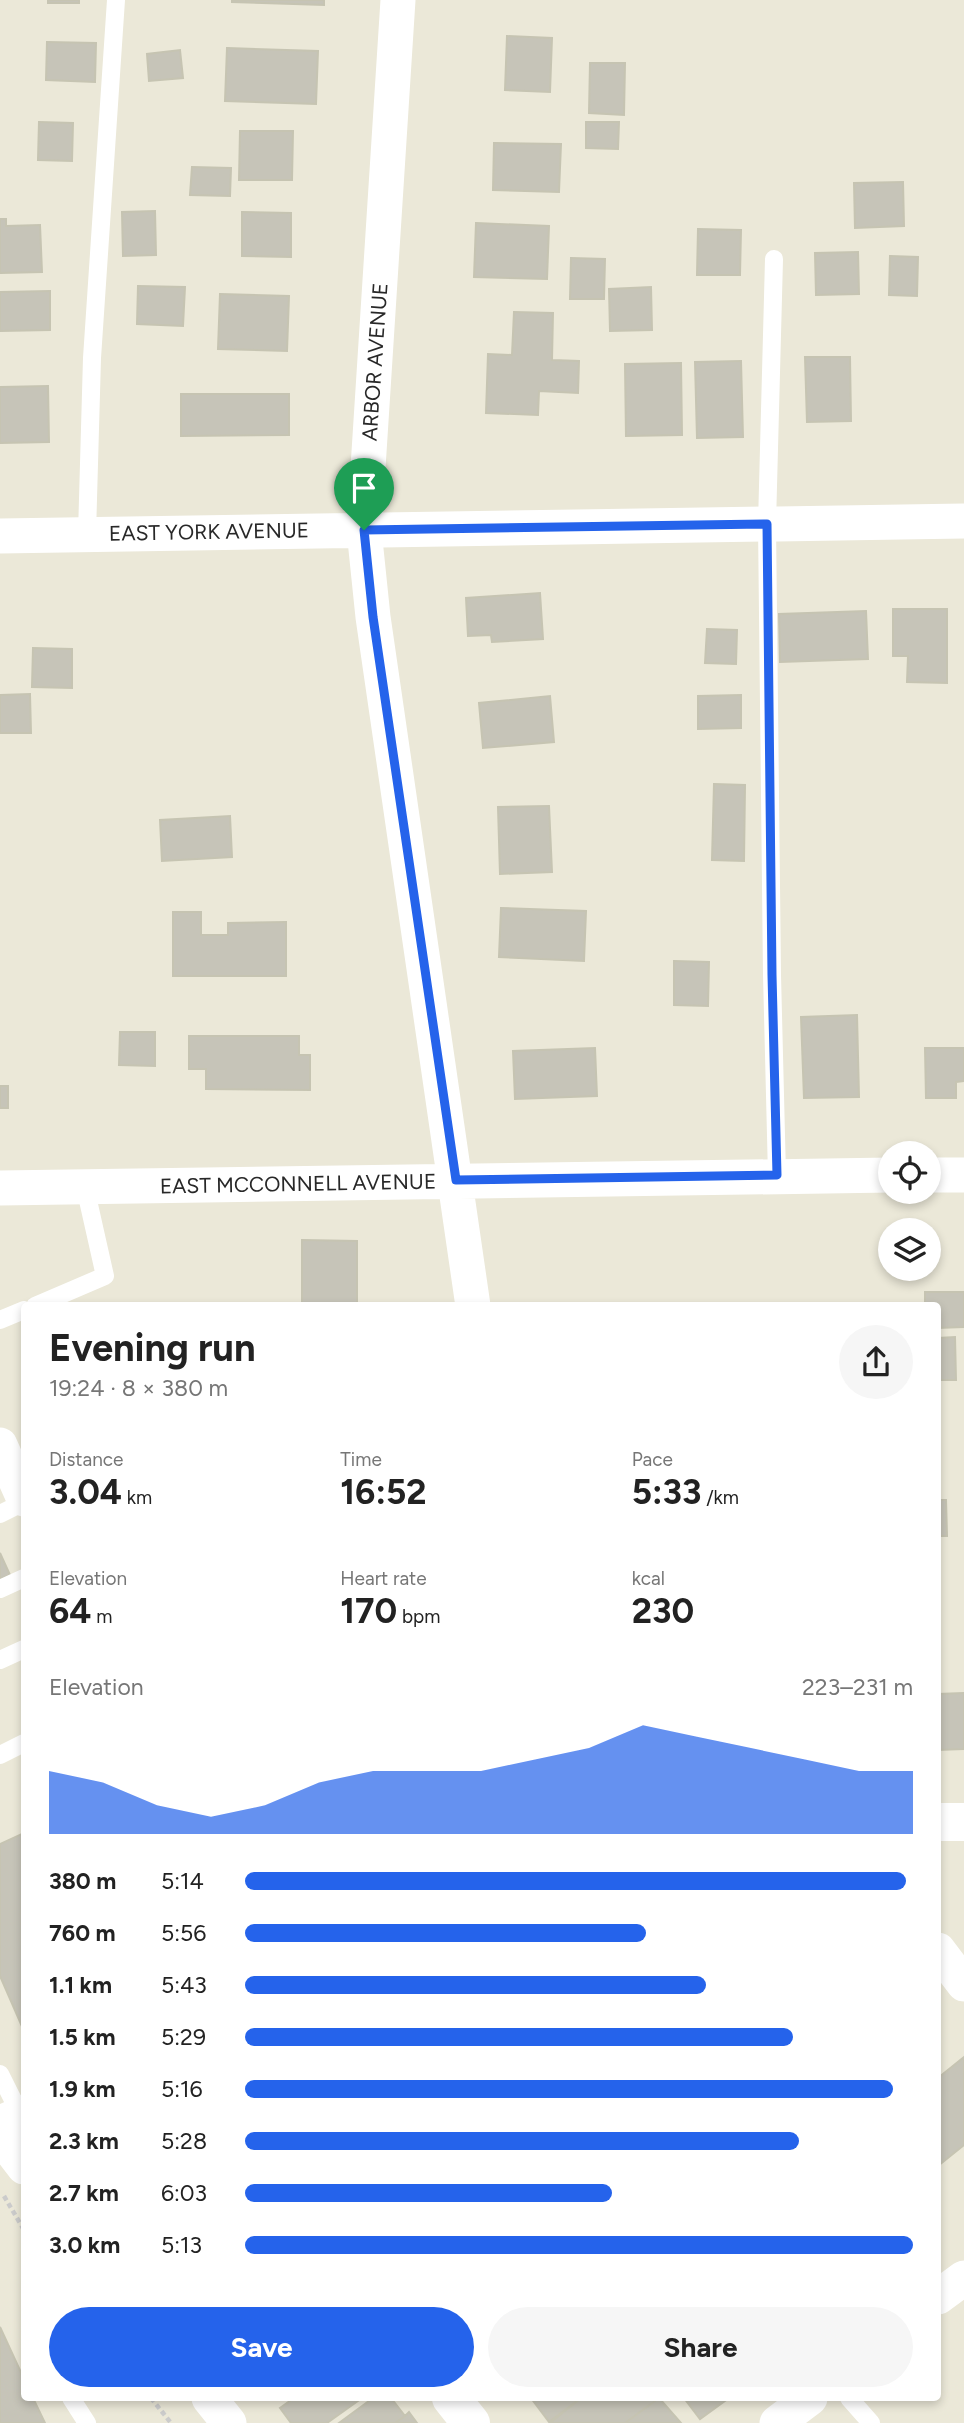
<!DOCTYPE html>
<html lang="en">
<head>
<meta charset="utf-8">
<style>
  :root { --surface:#fff; --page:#f6f6f6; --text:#222; --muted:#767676; --accent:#2563eb }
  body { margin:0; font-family:Figtree,sans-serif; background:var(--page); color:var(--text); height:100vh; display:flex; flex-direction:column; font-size:26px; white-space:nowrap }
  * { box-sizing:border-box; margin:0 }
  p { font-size:23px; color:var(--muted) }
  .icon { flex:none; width:38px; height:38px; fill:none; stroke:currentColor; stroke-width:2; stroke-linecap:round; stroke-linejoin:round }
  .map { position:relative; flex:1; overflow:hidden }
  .sheet { position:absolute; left:21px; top:1302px; width:920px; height:1099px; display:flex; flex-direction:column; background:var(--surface); border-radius:7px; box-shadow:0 4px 10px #0003 }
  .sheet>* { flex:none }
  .buttons { position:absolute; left:878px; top:1141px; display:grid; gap:14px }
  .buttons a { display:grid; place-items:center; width:63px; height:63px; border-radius:50%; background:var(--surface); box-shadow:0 4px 10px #0003; font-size:35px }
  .pin { position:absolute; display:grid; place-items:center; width:60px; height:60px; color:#fff; margin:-72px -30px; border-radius:50% 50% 50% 0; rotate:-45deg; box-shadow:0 0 7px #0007 }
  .pin .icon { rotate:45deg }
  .round { display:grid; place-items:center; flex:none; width:74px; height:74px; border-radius:37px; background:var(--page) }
  .headline { display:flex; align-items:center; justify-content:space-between; height:119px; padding:0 28px }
  h1 { font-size:38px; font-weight:700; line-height:52px }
  .figures { display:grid; grid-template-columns:repeat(3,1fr); gap:10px; height:119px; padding:7px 28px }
  .figures div { display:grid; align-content:center }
  .figures b { font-size:35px; font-weight:700 }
  .figures small { font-size:19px; font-weight:400 }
  .figures p { font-size:19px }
  .chart { height:196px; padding:14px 28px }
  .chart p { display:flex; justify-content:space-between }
  .chart svg { width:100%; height:126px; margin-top:7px; fill:var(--accent); opacity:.7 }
  .action { display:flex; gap:14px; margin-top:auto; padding:14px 28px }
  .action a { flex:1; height:80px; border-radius:42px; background:var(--accent); color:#fff; font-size:28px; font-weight:700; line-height:80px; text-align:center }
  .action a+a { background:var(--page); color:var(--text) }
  ul { padding:0 28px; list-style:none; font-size:23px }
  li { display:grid; grid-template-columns:112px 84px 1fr; align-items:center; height:52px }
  li i { height:18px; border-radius:9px; background:var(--accent) }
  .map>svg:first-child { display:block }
</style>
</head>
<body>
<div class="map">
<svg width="964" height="2423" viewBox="0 0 964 2423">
  <rect width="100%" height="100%" fill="#ebe8d8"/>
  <path fill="#c6c4b8" stroke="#c6c4b2" stroke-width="2" d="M48,0H79V3H48Z
    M232,0H324V5L232,2Z
    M507,36L552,38L550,92L505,90Z
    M47,42L96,43L95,82L46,80Z
    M227,48L318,51L316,104L225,101Z
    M180,50L183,78L149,81L147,54Z
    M590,63H625L624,115L589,113Z
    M39,122L73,123L72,161L38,160Z
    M586,122H619L618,149L586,148Z
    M240,131H293L292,180H239Z
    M494,143L561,144L559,192L493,190Z
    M192,167L231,168L230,196L190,195Z
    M903,182L904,226L855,228L854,183Z
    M155,211L156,255L123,256L122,212Z
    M242,212L291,213V257L242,256Z
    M0,219H6V226L40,225L42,272L0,273Z
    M476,223L549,226L547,279L474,277Z
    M698,229L741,230L740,275H697Z
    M858,252L859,294L816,295L815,253Z
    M890,256L918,257L917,296L889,295Z
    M571,258L605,259L604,299H570Z
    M138,286L185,287L183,326L137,324Z
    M651,287L652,330L610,331L609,289Z
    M50,291V330L0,331V292Z
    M220,294L289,296L287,351L218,349Z
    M514,312L553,313L552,360L579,361L578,393L539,391L538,415L486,413L488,354L512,355Z
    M805,357H850L851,421L807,422Z
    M741,361L743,437L697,438L695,362Z
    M681,363L682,435L626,436L625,364Z
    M48,386L49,442L0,443V387Z
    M181,394H289V435L181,436Z
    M540,593L543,639L492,642L491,635L468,636L466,598Z
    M893,609H947V683L907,682L908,656H893Z
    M866,611L868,659L780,662L779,614Z
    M707,629L737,630L736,664L705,663Z
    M33,648L72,649V688L32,687Z
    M30,694L31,733H0V695Z
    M741,695V728L698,729V696Z
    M550,696L554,742L483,748L479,703Z
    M714,784L745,785L744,861L712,860Z
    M549,806L552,872L500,874L498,807Z
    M230,816L232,857L162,861L160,820Z
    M501,908L586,911L584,961L499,957Z
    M173,912H201V935H228V923L286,922V976H173Z
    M674,961L709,962L708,1006L674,1005Z
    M857,1015L859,1097L804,1098L801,1017Z
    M120,1032H155V1066L119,1065Z
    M189,1036H299V1055H310V1090L206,1089V1069H189Z
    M595,1048L597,1096L515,1099L513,1051Z
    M925,1048H964V1081L956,1082V1098H926Z
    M0,1086H8V1108H0Z
    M302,1240L357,1241V1306H302Z
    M925,1292H964V1327L938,1328V1306H925Z
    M955,1337L956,1380H938V1338Z
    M938,1500H946L947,1536H938Z
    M0,1553L10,1575L0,1579Z
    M964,1693V1749L938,1750V1694Z
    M24,1833V2031L0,1976V1844Z
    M964,2057V2145L938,2166V2078Z
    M0,2327L24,2379V2398H33L45,2423H0Z
    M294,2398H362L327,2423H291L280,2408Z
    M373,2398H391L405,2416L395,2423H339Z
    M531,2398H581L549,2422Z
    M581,2398H659L625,2423H550Z
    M659,2398L681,2423H625Z
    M684,2398H729L700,2419Z
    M409,2412L417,2423H395L405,2416Z"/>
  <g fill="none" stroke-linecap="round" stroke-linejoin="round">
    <path stroke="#cbcbcb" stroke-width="4.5" stroke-dasharray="5 3.5" stroke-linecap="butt" d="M4,2196L24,2230
      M151,2398L171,2423"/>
    <path stroke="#fff" stroke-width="18" d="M774,259L767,524L772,975L777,1175
      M87,534L92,358L116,0
      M35,1306L105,1276L85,1187
      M0,1320L24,1310
      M0,1514L24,1502
      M0,1589L24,1578
      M0,1660L24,1649
      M0,1755L24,1743
      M0,2074L21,2116
      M71,2398L87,2423
      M849,2398L871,2423"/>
    <path stroke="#fff" stroke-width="35" d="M398,0L364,530L373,617L473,1306
      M0,536L964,521
      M929,1175H964
      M0,1188L891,1175
      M0,1445L24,1499
      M938,1950L964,1984
      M0,2136L24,2167
      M938,2297L964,2278
      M209,2398L229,2423
      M777,2423L810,2398"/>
    <path stroke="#fff" stroke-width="38" d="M938,1822H964
      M0,2125L24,2114
      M451,2398L471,2423"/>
  </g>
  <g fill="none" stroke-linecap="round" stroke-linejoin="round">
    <g stroke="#fff" stroke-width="14">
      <path id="route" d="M767,524L772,975L777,1175L456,1180L373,617L364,530Z"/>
    </g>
    <use href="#route" stroke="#2563eb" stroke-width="9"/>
  </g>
  <g text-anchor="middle" stroke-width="6" stroke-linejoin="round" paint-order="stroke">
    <g font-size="21" fill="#282828" stroke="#fff">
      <text transform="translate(375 362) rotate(-86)" y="7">ARBOR AVENUE</text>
      <text transform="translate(209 532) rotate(-1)" y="7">EAST YORK AVENUE</text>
      <text transform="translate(298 1184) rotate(-1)" y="7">EAST MCCONNELL AVENUE</text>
    </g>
  </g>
</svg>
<div class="buttons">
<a><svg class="icon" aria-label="locate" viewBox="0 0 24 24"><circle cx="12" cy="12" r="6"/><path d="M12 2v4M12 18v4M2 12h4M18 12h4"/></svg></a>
<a><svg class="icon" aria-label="layers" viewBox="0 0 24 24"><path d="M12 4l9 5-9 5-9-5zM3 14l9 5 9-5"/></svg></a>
</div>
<div class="pin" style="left:364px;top:530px;background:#1e9e55"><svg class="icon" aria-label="arrive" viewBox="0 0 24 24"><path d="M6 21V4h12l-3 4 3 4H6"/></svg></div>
<section class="sheet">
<div class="headline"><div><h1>Evening run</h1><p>19:24 · 8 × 380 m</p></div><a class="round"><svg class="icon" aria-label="share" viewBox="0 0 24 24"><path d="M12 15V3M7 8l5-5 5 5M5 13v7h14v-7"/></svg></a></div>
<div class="figures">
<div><p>Distance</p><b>3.04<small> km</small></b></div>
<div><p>Time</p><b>16:52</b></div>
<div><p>Pace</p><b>5:33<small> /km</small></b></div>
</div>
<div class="figures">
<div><p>Elevation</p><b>64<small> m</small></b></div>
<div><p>Heart rate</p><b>170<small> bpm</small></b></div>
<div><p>kcal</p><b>230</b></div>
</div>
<div class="chart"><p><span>Elevation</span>223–231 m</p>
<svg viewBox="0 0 160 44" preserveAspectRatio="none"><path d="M0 44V22L10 26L20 34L30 38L40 34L50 26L60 22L70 22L80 22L90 18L100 14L110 6L120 10L130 14L140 18L150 22L160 22V44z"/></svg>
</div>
<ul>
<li><b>380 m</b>5:14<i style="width:99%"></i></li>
<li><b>760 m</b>5:56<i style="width:60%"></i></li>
<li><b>1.1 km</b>5:43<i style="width:69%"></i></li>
<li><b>1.5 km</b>5:29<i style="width:82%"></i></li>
<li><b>1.9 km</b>5:16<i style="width:97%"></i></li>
<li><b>2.3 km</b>5:28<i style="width:83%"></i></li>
<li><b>2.7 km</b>6:03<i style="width:55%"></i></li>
<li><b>3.0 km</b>5:13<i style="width:100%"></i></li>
</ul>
<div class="action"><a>Save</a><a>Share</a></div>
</section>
</div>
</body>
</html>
